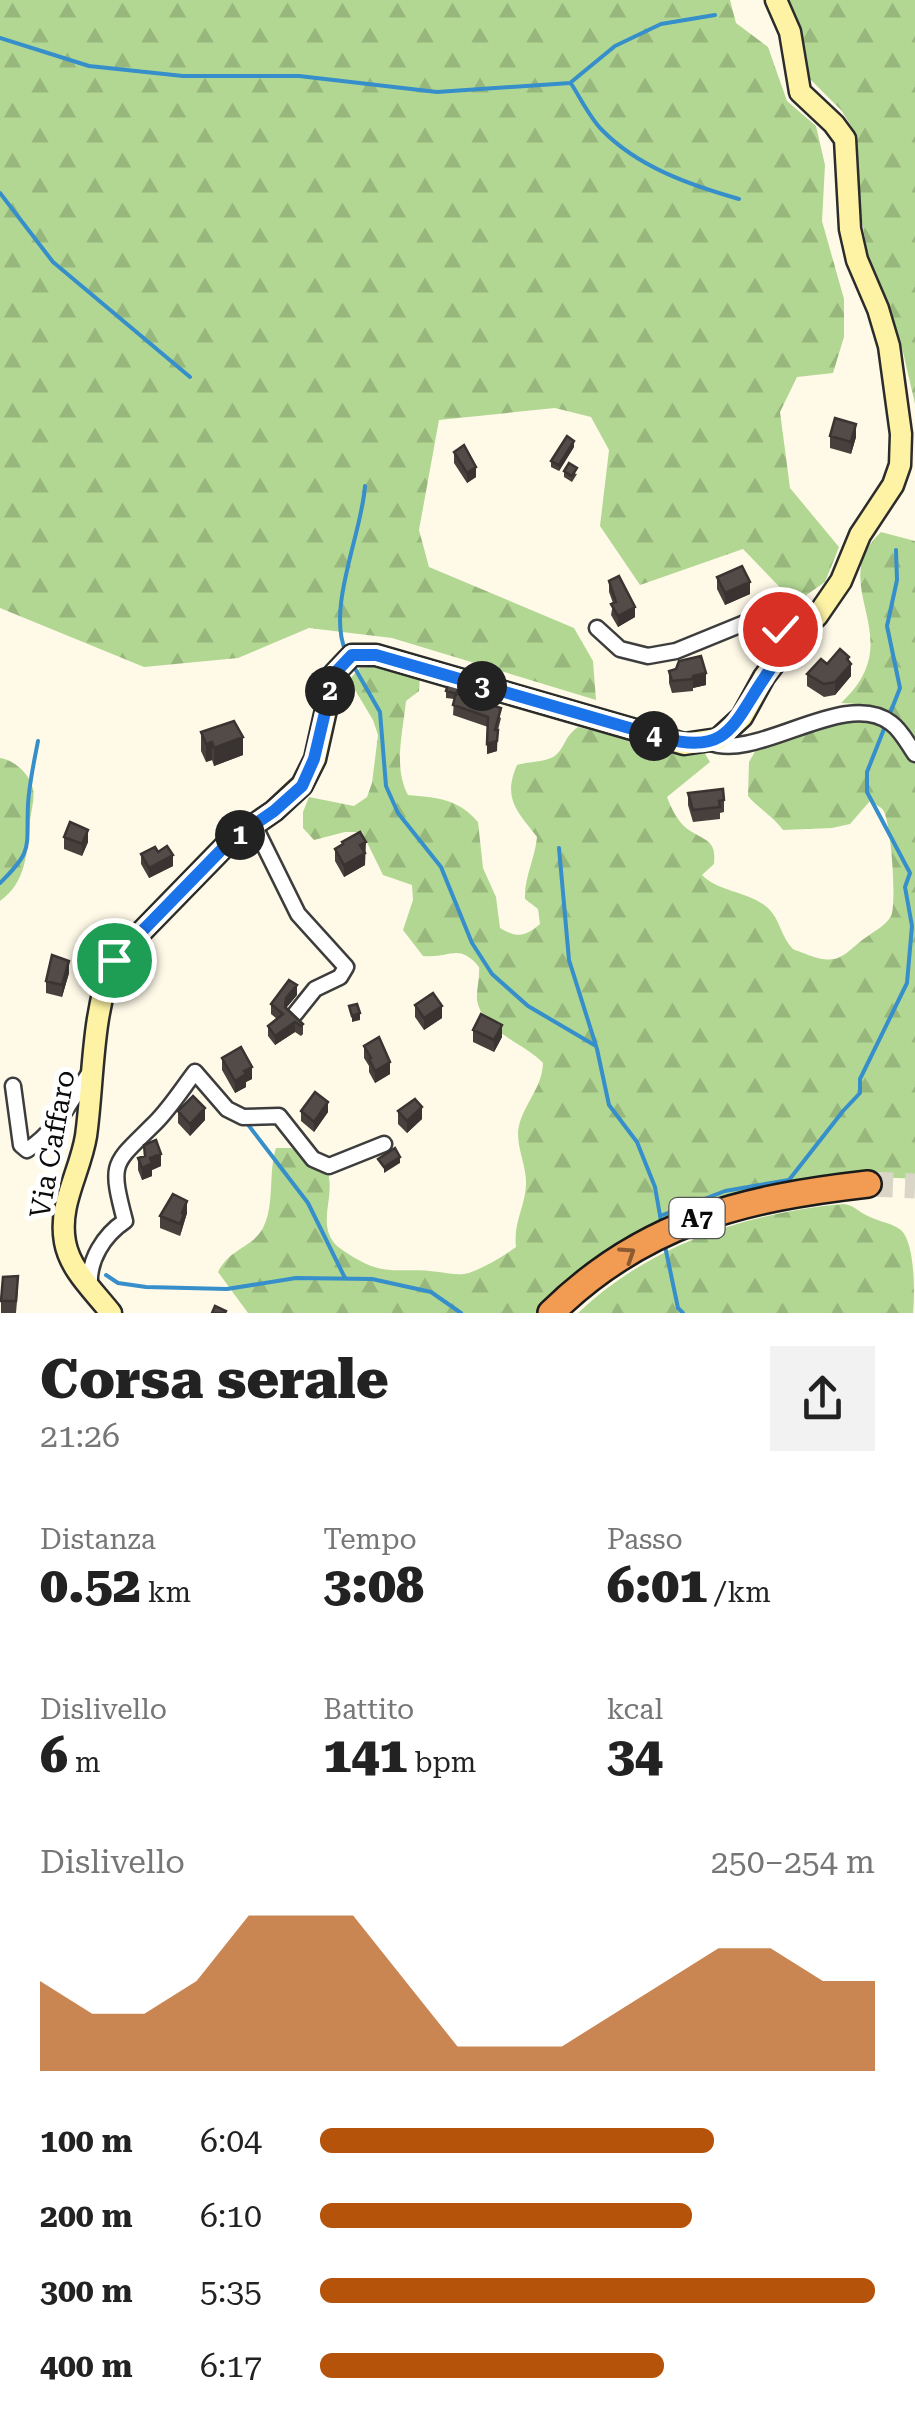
<!DOCTYPE html>
<html lang="it">
<head>
<meta charset="utf-8">
<style>
  :root { --surface:#fff; --page:#f2f2f2; --text:#222; --muted:#767676; --accent:#b45309 }
  body { margin:0; font-family:"Roboto Serif",serif; background:var(--page); color:var(--text); height:100vh; display:flex; flex-direction:column; font-size:38px; white-space:nowrap }
  * { box-sizing:border-box; margin:0 }
  p { font-size:32px; color:var(--muted) }
  .icon { flex:none; width:55px; height:55px; fill:none; stroke:currentColor; stroke-width:2; stroke-linecap:round; stroke-linejoin:round }
  .map { position:relative; height:1313px; overflow:hidden }
  .panel { display:flex; flex-direction:column; background:var(--surface); flex:1 }
  .panel>* { flex:none }
  .pin { position:absolute; display:grid; place-items:center; width:85px; height:85px; color:#fff; margin:-42px; border:5px solid #fff; border-radius:50%; box-shadow:0 2px 10px #0007 }
  .km { position:absolute; width:50px; height:50px; margin:-25px; border-radius:50%; background:#222; color:#fff; font-size:28px; line-height:50px; text-align:center }
  .round { display:grid; place-items:center; flex:none; width:105px; height:105px; border-radius:0px; background:var(--page) }
  .head { display:flex; align-items:center; justify-content:space-between; height:170px; padding:0 40px }
  h1 { font-size:55px; font-weight:800; line-height:75px }
  .stats { display:grid; grid-template-columns:repeat(3,1fr); gap:15px; height:170px; padding:10px 40px }
  .stats div { display:grid; align-content:center }
  .stats b { font-size:50px; font-weight:800 }
  .stats small { font-size:28px; font-weight:400 }
  .stats p { font-size:28px }
  .chart { height:280px; padding:20px 40px }
  .chart p { display:flex; justify-content:space-between }
  .chart svg { width:100%; height:180px; margin-top:10px; fill:var(--accent); opacity:.7 }
  ul { padding:0 40px; list-style:none; font-size:32px }
  li { display:grid; grid-template-columns:160px 120px 1fr; align-items:center; height:75px }
  li i { height:25px; border-radius:12px; background:var(--accent) }
  .map>svg:first-child { display:block }
</style>
</head>
<body>
<div class="map">
<svg width="915" height="1313" viewBox="0 0 915 1313">
  <defs>
    <pattern id="forest-firs" width="22" height="20" patternUnits="userSpaceOnUse" patternTransform="scale(2.5)"><rect width="22" height="20" fill="#b2d793"/><path d="M5 1l3.5 6h-7zM16 11l3.5 6h-7z" fill="#98b77d"/></pattern>
  </defs>
  <rect width="100%" height="100%" fill="#fffae8"/>
  <path fill="url(#forest-firs)" d="M0,0H730L736,23L768,47L787,101L816,126L825,165L822,221L844,299V337L833,373L797,377L780,412L790,488L839,547L825,582L795,603L743,549L640,585L600,526L609,450L591,417L555,408L439,420L419,530L429,567L574,628L593,661L596,700L392,638L309,628L238,658L144,667L0,608Z
    M787,0H915V404L900,339L868,256L861,216L854,131L842,111L809,78L805,47Z
    M881,532L915,541V737C896,714 870,703 841,703C913,637 823,586 881,532Z
    M375,667L420,676L419,691L406,701C403,732 393,767 408,795C438,798 457,798 478,822L483,868L496,897L500,928C517,938 525,937 540,924L538,909L525,899C524,877 535,859 537,837C518,812 502,799 517,765C529,761 548,763 557,754C566,745 564,737 578,727L676,751L704,752L710,762L667,797C672,810 679,825 692,832C709,842 716,842 714,864L702,875C720,893 750,891 769,909C780,920 782,939 793,949C794,950 807,954 808,955C842,967 843,953 868,936C876,930 886,925 891,916C897,904 891,820 883,810C880,806 874,804 870,801L850,824L832,828L783,830C773,816 759,809 748,796L749,762L757,748C784,739 861,708 885,726C896,735 906,750 915,762V1179C760,1168 653,1210 539,1313H248L218,1272C231,1247 251,1249 263,1228C275,1205 268,1173 276,1148H291L328,1173C334,1194 322,1215 329,1234C333,1245 341,1249 350,1255C388,1279 399,1266 439,1272C450,1273 457,1276 469,1273C485,1267 502,1257 516,1247C513,1223 525,1207 526,1185C527,1164 513,1142 520,1122C527,1100 542,1087 543,1063C524,1043 482,1031 477,1000C476,991 480,978 479,967C458,942 450,959 423,956L403,930L413,900L412,885L383,875L362,832H345L314,840L303,828V812L309,797L354,806L367,797L372,783L378,735L373,720L349,680L360,668Z
    M0,758C14,760 30,774 33,789C35,798 31,812 30,821C27,851 27,882 0,901Z
    M844,1204C855,1206 855,1209 864,1214C875,1221 890,1222 901,1230C915,1243 915,1293 913,1313H578C649,1245 748,1212 844,1204Z"/>
  <g fill="none" stroke-linecap="round" stroke-linejoin="round">
    <path stroke="#368fca" stroke-width="4" d="M0,38L89,66L183,76H299L437,92L570,83L615,46L661,24L715,15
      M572,85C581,99 590,118 602,130C638,167 690,185 739,199
      M0,193L53,262L190,377
      M346,652C326,609 362,533 365,486
      M353,665L380,712L386,786L398,813L441,867L472,943L492,974L528,1006L596,1046
      M889,716L900,688L887,626L897,580L896,550
      M559,848L569,960L597,1049L609,1105L637,1142L655,1187L661,1221
      M0,883C34,850 26,848 28,805C29,784 34,762 38,741
      M246,1122L308,1203L345,1278
      M660,1216L725,1191L789,1180L843,1111L860,1093V1079L907,983L912,926L905,887L910,873L867,792V772L886,724
      M665,1246L678,1308L683,1313
      M106,1275L118,1283L146,1287L227,1289L296,1278L372,1279L431,1292L461,1313"/>
    <path stroke="#dad6c7" stroke-width="25" stroke-dasharray="25 12" stroke-linecap="butt" d="M868,1184L915,1186"/>
    <g stroke="#3d3d3d" stroke-width="19">
      <path id="street" d="M597,628L620,649L648,656L676,651L752,620L780,629L793,639
        M709,742C756,763 845,687 891,723C901,730 908,744 915,754
        M254,825L298,914L346,967L340,977L315,989L295,1014
        M13,1086L21,1145L27,1150C55,1133 72,1099 90,1072
        M90,1286C88,1260 104,1235 125,1221C109,1160 113,1165 155,1123C170,1108 182,1089 195,1072L227,1109L243,1117L279,1116L313,1159L329,1166L384,1144"/>
    </g>
    <g stroke="#2c2c2c" stroke-width="25">
      <path id="secondary" d="M111,1313C94,1291 70,1270 65,1242C58,1204 80,1173 86,1136C94,1078 91,1014 114,960L229,842L274,811L302,785L315,759L334,674L352,655H376L684,744L718,739L742,717L764,677L793,639L817,616L841,581L860,535L893,485L900,465L901,434L889,346L878,309L857,260L850,229L845,139L834,124L800,92L790,32L776,0"/>
    </g>
    <g stroke="#1b1b1b" stroke-width="30">
      <path id="highway" d="M551,1313C643,1222 744,1198 868,1184"/>
    </g>
    <use href="#street" stroke="#fff" stroke-width="14"/>
    <use href="#secondary" stroke="#fef3a4" stroke-width="20"/>
    <use href="#highway" stroke="#f29b53" stroke-width="25"/>
  </g>
  <path fill="#47403d" d="M830,436L856,437L851,454L830,448Z
    M574,447L559,471L551,467V461Z
    M454,452L476,477L467,483L454,463Z
    M564,471L577,474L572,482L564,477Z
    M717,577L750,594L725,605L717,589Z
    M609,581L635,617L618,627L611,615L613,603L609,592Z
    M849,661L851,676L835,695L824,697L807,686V674L827,664Z
    M676,669L706,685L693,688V691L672,693L669,683V671Z
    M446,691L458,693L501,718L498,730L497,751L487,754L488,727L453,715L454,699L446,698Z
    M201,732L243,755L214,766L212,760L206,762L201,751Z
    M688,793L724,800V812L720,813V819L693,822L688,805Z
    M64,837L88,842L82,856L64,849Z
    M342,842L365,854V865L344,877L335,861V849L342,845Z
    M158,852L173,866L149,878L141,864V854Z
    M69,973L62,997L46,993V981Z
    M297,995L286,1008L303,1024V1034L301,1036L295,1032L275,1045L268,1036V1026L277,1019L271,1014V1004Z
    M415,1005L442,1018L424,1030L415,1017Z
    M473,1030L502,1037L494,1052L473,1042Z
    M364,1046L390,1074L375,1083L369,1072V1066L364,1058Z
    M222,1058L252,1079L246,1082V1087L235,1093L222,1070Z
    M178,1111L205,1120L190,1136L178,1123Z
    M301,1111L328,1112L314,1132L301,1121Z
    M398,1111L422,1119L407,1133L398,1124Z
    M144,1145L161,1166L152,1170V1176L142,1180L138,1170V1158L144,1156Z
    M187,1213L180,1236L160,1228V1216Z
    M18,1289L16,1313H1V1301Z"/>
  <path fill="#393432" d="M856,424V437L851,454V442Z
    M574,441V447L559,471V465Z
    M476,467V477L467,483V473Z
    M750,582V594L725,605V593Z
    M635,607V617L618,627V616Z
    M849,657V667L851,664V676L835,695V682Z
    M706,673V685L693,688V676Z
    M243,737V755L214,766V748Z
    M497,741V751L487,754V744Z
    M212,742V760L206,762V744Z
    M88,830V842L82,856V844Z
    M366,842L365,865L344,877V865L360,845Z
    M173,855V866L149,878V868Z
    M69,961V973L62,997V985Z
    M297,985V995L286,1008L285,1017L286,998Z
    M442,1006V1018L424,1030V1018Z
    M360,1013V1020L352,1022V1016Z
    M295,1022V1032L275,1045V1036Z
    M502,1025V1037L494,1052V1040Z
    M390,1062V1074L375,1083V1071Z
    M252,1067V1079L246,1082V1087L235,1093V1081L244,1071Z
    M328,1102V1112L314,1132V1122Z
    M422,1107V1119L407,1133V1121Z
    M205,1108V1120L190,1136V1124Z
    M161,1154V1166L152,1170V1176L142,1180V1168L150,1158Z
    M400,1157V1163L384,1173V1167Z
    M187,1201V1213L180,1236L182,1213Z"/>
  <path fill="#524b47" stroke="#393432" stroke-width="2.5" d="M835,418L856,424L851,442L830,436Z
    M567,436L574,441L559,465L551,461Z
    M464,445L476,467L467,473L454,452Z
    M569,463L577,468L572,476L564,471Z
    M742,566L750,582L725,593L717,577Z
    M619,576L635,607L618,616L611,604L616,602L609,581Z
    M840,649L849,657L847,659L851,664L835,682L824,684L807,674L821,659L827,664Z
    M701,656L706,673L693,676V679L672,681L669,671L676,669L679,661Z
    M448,684L458,687L457,694L446,691Z
    M456,693L501,708L495,730H498L497,741L487,744L488,717L453,705Z
    M234,721L243,737L214,748L212,742L206,744L201,732Z
    M723,789L724,800L719,801L720,807L693,810L688,793Z
    M70,822L88,830L82,844L64,837Z
    M360,832L366,842L360,845L365,853L344,865L335,849L343,844L342,842Z
    M167,846L173,855L149,868L141,854L155,847L158,852Z
    M52,955L69,961L62,985L46,981Z
    M289,980L297,985L286,998L285,1007L303,1024L301,1026L295,1022L275,1036L268,1026L283,1014L271,1004Z
    M433,993L442,1006L424,1018L415,1005Z
    M357,1004L360,1013L352,1016L349,1006Z
    M481,1014L502,1025L494,1040L473,1030Z
    M379,1037L390,1062L375,1071L369,1059L371,1058L364,1046Z
    M241,1047L252,1067L244,1071L246,1074L235,1081L222,1058Z
    M315,1092L328,1102L314,1122L301,1111Z
    M193,1096L205,1108L190,1124L178,1111Z
    M415,1099L422,1107L407,1121L398,1111Z
    M156,1140L161,1154L150,1158L152,1163L142,1168L138,1158L145,1156L144,1145Z
    M395,1148L400,1157L384,1167L378,1159Z
    M173,1194L187,1201L182,1213L184,1214L180,1224L160,1216Z
    M18,1276L16,1301H1L3,1277Z
    M215,1306L226,1311L225,1313H212Z"/>
  <defs><path id="oneway-chevron" d="M-2-3.5L2.5 0L-2 3.5" fill="none" stroke-width="1.6" stroke-linecap="round" stroke-linejoin="round" transform="scale(2.5)"/></defs>
  <use stroke="#8a5a32" href="#oneway-chevron" transform="translate(628 1254) rotate(-33)"/>
  <g fill="none" stroke-linecap="round" stroke-linejoin="round">
    <g stroke="#fff" stroke-width="20">
      <path id="route" d="M114,960L229,842L274,811L302,786L314,759L334,674L352,655H376L664,738C729,756 734,722 765,677C773,664 784,651 794,639L780,629"/>
    </g>
    <use href="#route" stroke="#1a73e8" stroke-width="12"/>
  </g>
  <g text-anchor="middle" stroke-width="10" stroke-linejoin="round" paint-order="stroke">
    <rect fill="#fff" stroke="#545454" stroke-width="2.5" x="669.5" y="1198" width="55" height="40" rx="8"/>
    <g font-size="25" font-weight="bold" fill="#0a0a0a">
      <text x="697" y="1227">A7</text>
    </g>
    <g font-size="28" fill="#0a0a0a" stroke="#fff">
      <text transform="translate(52 1144) rotate(-80)" y="10">Via Caffaro</text>
    </g>
  </g>
</svg>
<div class="pin" style="left:114px;top:960px;background:#1e9e55"><svg class="icon" aria-label="arrive" viewBox="0 0 24 24"><path d="M6 21V4h12l-3 4 3 4H6"/></svg></div>
<div class="pin" style="left:780px;top:629px;background:#d93025"><svg class="icon" aria-label="check" viewBox="0 0 24 24"><path d="M5 12l5 5 9-10"/></svg></div>
<b class="km" style="left:240px;top:835px">1</b>
<b class="km" style="left:330px;top:691px">2</b>
<b class="km" style="left:482px;top:686px">3</b>
<b class="km" style="left:654px;top:736px">4</b>
</div>
<section class="panel">
<div class="head"><div><h1>Corsa serale</h1><p>21:26</p></div><a class="round"><svg class="icon" aria-label="share" viewBox="0 0 24 24"><path d="M12 15V3M7 8l5-5 5 5M5 13v7h14v-7"/></svg></a></div>
<div class="stats">
<div><p>Distanza</p><b>0.52<small> km</small></b></div>
<div><p>Tempo</p><b>3:08</b></div>
<div><p>Passo</p><b>6:01<small> /km</small></b></div>
</div>
<div class="stats">
<div><p>Dislivello</p><b>6<small> m</small></b></div>
<div><p>Battito</p><b>141<small> bpm</small></b></div>
<div><p>kcal</p><b>34</b></div>
</div>
<div class="chart"><p><span>Dislivello</span>250–254 m</p>
<svg viewBox="0 0 160 44" preserveAspectRatio="none"><path d="M0 44V22L10 30L20 30L30 22L40 6L50 6L60 6L70 22L80 38L90 38L100 38L110 30L120 22L130 14L140 14L150 22L160 22V44z"/></svg>
</div>
<ul>
<li><b>100 m</b>6:04<i style="width:71%"></i></li>
<li><b>200 m</b>6:10<i style="width:67%"></i></li>
<li><b>300 m</b>5:35<i style="width:100%"></i></li>
<li><b>400 m</b>6:17<i style="width:62%"></i></li>
</ul>
</section>
</body>
</html>
